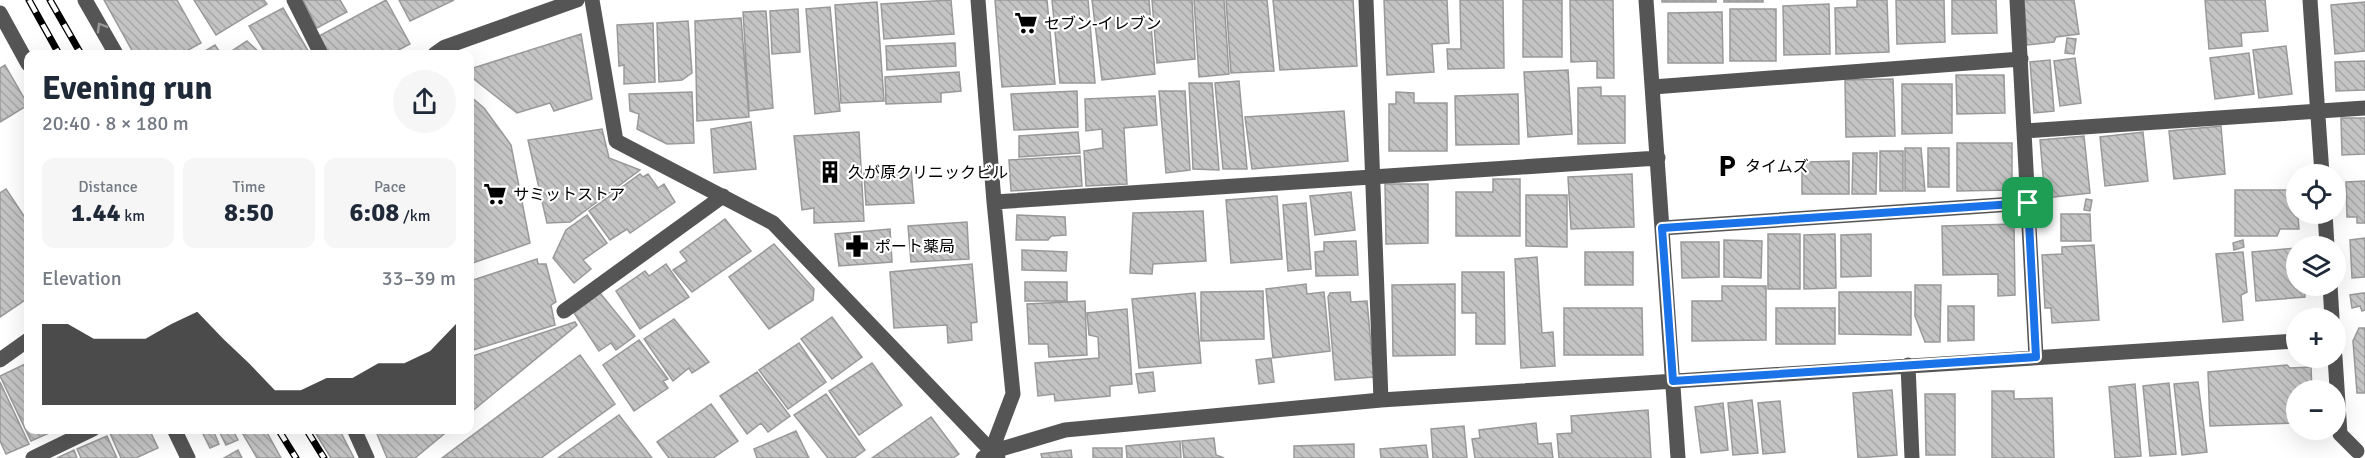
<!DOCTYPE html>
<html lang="en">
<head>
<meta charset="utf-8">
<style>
  :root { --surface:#fff; --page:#f6f6f7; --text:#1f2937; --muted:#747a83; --accent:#000 }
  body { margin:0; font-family:Signika,"Noto Sans JP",sans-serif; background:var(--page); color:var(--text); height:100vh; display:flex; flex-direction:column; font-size:22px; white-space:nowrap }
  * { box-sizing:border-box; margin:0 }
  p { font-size:20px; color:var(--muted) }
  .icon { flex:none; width:33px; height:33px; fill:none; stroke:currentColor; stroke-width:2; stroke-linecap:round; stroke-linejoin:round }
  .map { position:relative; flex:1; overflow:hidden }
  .drawer { position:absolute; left:24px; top:50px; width:450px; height:384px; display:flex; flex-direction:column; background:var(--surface); border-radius:12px; box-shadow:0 6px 24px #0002 }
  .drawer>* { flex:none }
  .buttons { position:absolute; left:2286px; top:164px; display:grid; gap:12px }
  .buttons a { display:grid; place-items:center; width:60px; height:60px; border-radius:50%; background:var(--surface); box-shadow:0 6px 24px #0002; font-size:30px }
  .pin { position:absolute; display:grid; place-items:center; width:51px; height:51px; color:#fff; margin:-26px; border-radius:12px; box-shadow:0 3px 9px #0006 }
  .round { display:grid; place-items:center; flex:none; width:63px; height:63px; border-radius:32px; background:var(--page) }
  .overview { display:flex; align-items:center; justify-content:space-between; height:102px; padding:0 18px }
  h1 { font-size:33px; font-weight:700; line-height:45px }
  .stats { display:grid; grid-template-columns:repeat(3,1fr); gap:9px; height:102px; padding:6px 18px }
  .stats div { display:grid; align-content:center; border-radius:12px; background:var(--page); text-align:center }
  .stats b { font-size:26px; font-weight:700 }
  .stats small { font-size:16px; font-weight:400 }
  .stats p { font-size:16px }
  .chart { height:168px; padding:12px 18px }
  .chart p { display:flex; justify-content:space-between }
  .chart svg { width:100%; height:108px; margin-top:6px; fill:var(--accent); opacity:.7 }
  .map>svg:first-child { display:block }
</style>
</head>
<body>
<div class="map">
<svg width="2365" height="458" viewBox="0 0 2365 458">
  <defs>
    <pattern id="building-back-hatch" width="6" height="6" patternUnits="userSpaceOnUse" patternTransform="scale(1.5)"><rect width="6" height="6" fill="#c4c4c4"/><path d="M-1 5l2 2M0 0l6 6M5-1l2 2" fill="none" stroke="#a7a7a7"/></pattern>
  </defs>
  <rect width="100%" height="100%" fill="#fff"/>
  <path fill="url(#building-back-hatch)" stroke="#999" stroke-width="1.5" d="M104,0H177L201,43L181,54H134Z
    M194,0H264L267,4L216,35Z
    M303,0H340L347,12L317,28Z
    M386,0L410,44L391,54H328L319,36Z
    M399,0H454L410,21Z
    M951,0L954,34L884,39L881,4Z
    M995,0H1047L1055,84L1002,87Z
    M1052,0H1088L1095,83H1060Z
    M1092,0H1149L1155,74L1102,80Z
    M1152,0H1192L1195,59L1157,63Z
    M1194,0H1224L1229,74L1199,77Z
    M1226,0H1267L1274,71L1231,73Z
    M1273,0H1353L1357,66L1280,70Z
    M1384,0H1447L1449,43L1432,44L1434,72L1387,75Z
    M1460,0H1503L1504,68L1448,69L1447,49H1461Z
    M1523,0H1562V57H1523Z
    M1570,0H1613L1614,78H1597V61L1571,62Z
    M1662,0H1716V2H1662Z
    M1724,0H1763V2H1724Z
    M1857,0H1887L1889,52L1836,54L1835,8L1857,7Z
    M1896,0H1944L1945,42L1897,44Z
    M1952,0H1996L1997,33L1952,34Z
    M2024,0H2074L2079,34L2056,37L2054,42L2027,45Z
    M2205,0H2265L2268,31L2241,33L2242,46L2209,49Z
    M877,2L884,101L841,103L835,5Z
    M2365,2V51L2335,54L2331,5Z
    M1829,4L1830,54L1784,55L1783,6Z
    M830,7L840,111L815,114L806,9Z
    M283,8L310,54H266L249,26Z
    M798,9L800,52L772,54L770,11Z
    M1730,9H1776V61H1730Z
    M766,11L773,108L749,111L743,12Z
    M1722,12L1723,63H1668V13Z
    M741,18L749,117L697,121L695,21Z
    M688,21L692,73L682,80L659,82L657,23Z
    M653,23L655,82L624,84V65L619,66L617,25Z
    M581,34L592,99L554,111L550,103L517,113L470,76V69Z
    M2067,38L2076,39L2074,54L2065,53Z
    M247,41L261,54H227Z
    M955,43L956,66L887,70L886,46Z
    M215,45L221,54H200Z
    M2286,46L2292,94L2259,98L2253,50Z
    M2249,53L2254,94L2215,99L2210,58Z
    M2075,58L2081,103L2060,106L2054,61Z
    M2050,60L2054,111L2034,113L2030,62Z
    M2365,61V90L2336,91L2335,62Z
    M5,65L28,105L0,122V68Z
    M1568,70L1572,134L1528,137L1524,72Z
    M959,72L961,91L941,93V102L886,104L885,77Z
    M1956,75H2004L2005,113L1957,114Z
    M1893,79L1895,136L1846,137L1845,80Z
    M1239,81L1247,169H1223L1215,83Z
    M1189,83H1212L1219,170L1193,169Z
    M1902,84H1952V133L1902,134Z
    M1601,87V96H1625V143L1578,144V88Z
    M1077,91L1078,127L1014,130L1011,94Z
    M1159,91H1185L1190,170L1166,173Z
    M692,92L694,143L667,144L637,129L639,114L630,111L629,94Z
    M1396,92L1414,93V103H1447V151H1389V104H1396Z
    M1518,94L1519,144L1456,145L1455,96Z
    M470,96L484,108L511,145L530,243L470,264Z
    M1155,96L1157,125L1124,128L1127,184L1086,186L1084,151L1103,148L1102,129L1086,131L1085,99Z
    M1344,111L1348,161L1252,169L1245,117Z
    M2341,118H2365V154L2342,155Z
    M751,122L756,169L714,173L711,129Z
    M2221,126L2225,174L2174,179L2169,131Z
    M602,129L609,158L640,170L570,222L547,223L528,140Z
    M859,132L864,221L814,223V208L802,210L794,136Z
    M1078,132L1080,153L1019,157V136Z
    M2143,132L2148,181L2105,186L2100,137Z
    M2084,136L2090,193L2045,198L2040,140Z
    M1957,143H2012V190L1957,191Z
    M1905,148H1921L1925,191H1905Z
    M1928,148H1949V187H1928Z
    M1880,151H1903V191H1880Z
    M1853,153H1877L1876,194H1852Z
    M1080,156L1082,186L1011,191L1009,160Z
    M1849,161V194H1802V162Z
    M911,169L914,203L866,205L864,173Z
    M640,174L643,177L648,174L658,188L664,184L675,202L630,233L627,229L610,240L589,211Z
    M1632,174L1634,227L1571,229L1568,177Z
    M1493,179H1520V236H1456V192H1493Z
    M2365,181V223H2357V217H2347L2346,182Z
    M1385,184H1428V243L1386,244Z
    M6,189L28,222V298L0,317V193Z
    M2235,190H2296L2299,229H2280L2277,236H2235Z
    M1351,192L1355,230L1315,235L1310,196Z
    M1526,195H1567V247L1526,246Z
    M1277,196L1282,259L1231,263L1226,200Z
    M2086,199L2092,200L2090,211L2084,210Z
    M1306,203L1311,269L1288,271L1283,205Z
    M1203,211L1206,261L1153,264L1152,274L1130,273L1133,213Z
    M2061,214H2090L2091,241H2061Z
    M587,215L607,243L583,260L591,269L574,283L553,258L566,230Z
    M1017,215L1065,217L1066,235L1051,236L1048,240H1016Z
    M725,219L751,251L692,292L673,270L687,261L680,252Z
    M967,222L969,259L911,262L908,226Z
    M2014,224L2015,295L1998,296V274L1943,275L1942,226Z
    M890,229L892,262L839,266L835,234Z
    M1768,234H1800V289H1768Z
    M1835,234L1836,288L1804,289V235Z
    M1871,234V276L1841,277V235Z
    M2365,238V277L2352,278L2350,240Z
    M1724,240L1762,241L1761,278L1724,277Z
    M2243,240L2244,247L2234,250L2233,243Z
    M1356,241L1358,275L1316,276L1315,252L1324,251V242Z
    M1681,242H1719V277L1682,278Z
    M774,244L814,289L813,300L769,329L729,277Z
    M2094,245L2099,320L2052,323L2051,308H2045L2042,255L2062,254V247Z
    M2296,248V285H2304L2305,297L2256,301L2252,252Z
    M1022,250L1067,252L1066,271L1022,270Z
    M1585,252H1633V285H1585Z
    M2243,252L2247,292L2241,295L2243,320L2223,322L2216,254Z
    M1537,257L1542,333L1553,332L1555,366L1521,368L1515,259Z
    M537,259L538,264H546L556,302L551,305L555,325L470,351V281Z
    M666,264L689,297L640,329L616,291L645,271L649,276Z
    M972,264L977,322L971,323L972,340L948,343L947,325L894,328L890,272Z
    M1462,272H1504L1505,344H1476V313H1462Z
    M1025,282H1067V301H1025Z
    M1306,284L1307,294L1324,292L1330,351L1273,358L1266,289Z
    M1455,284V355L1393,356L1392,285Z
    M1915,285H1941L1940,342H1925L1915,316Z
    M1722,286H1766V340L1692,341V301H1722Z
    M1263,291L1264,339L1201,341V292Z
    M1350,292L1351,302L1367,301L1374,377L1335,380L1328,297L1330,293Z
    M1839,292H1911V335L1839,334Z
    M600,293L635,336L616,350L611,343L599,351L574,313Z
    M1195,293L1201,363L1139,368L1132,299Z
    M2363,293H2365V310L2362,311L2360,306L2352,308L2350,295Z
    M1085,301L1087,355L1049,357L1048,344H1029L1027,304Z
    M1948,306H1974V340L1948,341Z
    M1564,308H1642L1643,355H1564Z
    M1776,308H1835V344H1776Z
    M1127,309L1132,384L1110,386V396L1055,401L1054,394L1038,396L1035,363L1099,358L1098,337L1089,335L1087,313Z
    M832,317L862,357L832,379L801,339Z
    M674,319L709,362L692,373L689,368L673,381L644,339Z
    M575,322L577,325L470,413V357Z
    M2359,328H2365V393H2357L2353,341Z
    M639,340L668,379L663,381L668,388L634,411L603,365Z
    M799,343L826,382L788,409L759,370Z
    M580,355L615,404L541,458H442Z
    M1271,358L1274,382L1259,384L1256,360Z
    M872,363L902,405L859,435L829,391Z
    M25,364L28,372V429H58L31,441L0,376Z
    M2287,365L2290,368L2311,367L2312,390H2296V423L2210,426L2208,372Z
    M757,372L790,416L768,432L761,423L747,434L720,396Z
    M1153,372L1155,391L1139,393L1136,374Z
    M0,382L29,444L6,454L0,441Z
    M2198,382L2207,452L2182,455L2174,384Z
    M2169,383L2176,454L2150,456L2143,386Z
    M2135,384L2141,456L2115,458L2109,387Z
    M1892,390L1897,455L1858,458L1853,393Z
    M1992,391H2014V399L2052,398L2054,458H1992Z
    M826,394L865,450L854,458H828L794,415Z
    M1925,394H1955V455H1926Z
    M1752,400L1758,453L1733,455L1728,403Z
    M1780,401L1785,452L1763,454L1758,403Z
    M1723,403L1728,450L1701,453L1695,407Z
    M711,404L738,441L713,458H669L657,442Z
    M1648,410L1651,458H1559L1557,434L1572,433L1571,416Z
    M619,415L652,458H558Z
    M931,417L959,454L953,458H872Z
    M1536,423L1538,444L1551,443L1553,458H1475L1472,439L1480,438L1479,430Z
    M1464,426L1467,458H1433L1431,429Z
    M114,429H149L158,448L136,458H121L109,431Z
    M218,429H232L238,440L226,445Z
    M240,429H265L281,458H257Z
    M313,429H339L354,458H331Z
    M375,429H450L415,458H387Z
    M213,430L219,444L210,448L203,434Z
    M796,431L809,458H757L754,449Z
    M107,436L117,458H81L77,449Z
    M1214,438L1216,455L1224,458H1184L1182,441Z
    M1180,441L1181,458H1127L1126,446Z
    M1354,444V458H1294V446Z
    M1426,445L1428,458H1381L1380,449Z
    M1093,448H1122V458H1093Z
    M74,450L77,458H57Z
    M238,450L242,458H224Z
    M1071,450L1072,458H1042L1041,454Z"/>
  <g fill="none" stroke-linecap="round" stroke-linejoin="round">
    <path stroke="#555" stroke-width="15" d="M85,0L116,54
      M294,0L321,54
      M592,0L616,141L773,223L998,458
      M978,0L994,202L1013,394L991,452
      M1366,0L1381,400
      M1646,0L1678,458
      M2017,0L2036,357
      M2310,0L2322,174
      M0,13L28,64
      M435,54L445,47L577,0
      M1653,87L2021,59
      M2024,131L2365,108
      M994,202L1658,158
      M2325,213L2327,246
      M1662,228L2028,203
      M2330,285L2332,318
      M564,311L723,196
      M2335,357L2340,434L2357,451
      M0,360L28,340
      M1908,365L1912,458
      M174,429L188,458
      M354,429L367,458
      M33,458L93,429
      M983,458L991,452L1065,430L1381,400L2296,341"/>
    <g stroke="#000" stroke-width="7">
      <path id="rail" d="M29,0L59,54
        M50,0L81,54
        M278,429L296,458
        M306,429L324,458"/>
    </g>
    <use href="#rail" stroke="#fff" stroke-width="4.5" stroke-dasharray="14" stroke-linecap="butt"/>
  </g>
  <defs><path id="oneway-chevron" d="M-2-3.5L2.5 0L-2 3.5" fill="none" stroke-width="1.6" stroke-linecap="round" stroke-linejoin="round" transform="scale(1.5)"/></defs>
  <use stroke="#999" href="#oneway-chevron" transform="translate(101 27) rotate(-120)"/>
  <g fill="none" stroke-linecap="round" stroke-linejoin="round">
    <g stroke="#fff" stroke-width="12">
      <path id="route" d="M2028,203L2036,357L1673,381L1662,228Z"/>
    </g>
    <use href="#route" stroke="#1a73e8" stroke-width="8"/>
  </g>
  <defs>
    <g id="supermarket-bare" transform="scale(1.8)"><path d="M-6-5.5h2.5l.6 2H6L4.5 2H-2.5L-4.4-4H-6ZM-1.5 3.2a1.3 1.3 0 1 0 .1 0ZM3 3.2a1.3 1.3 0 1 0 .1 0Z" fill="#000" stroke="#fff" stroke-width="2.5" paint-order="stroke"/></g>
    <g id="parking-bare" transform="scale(1.8)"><path d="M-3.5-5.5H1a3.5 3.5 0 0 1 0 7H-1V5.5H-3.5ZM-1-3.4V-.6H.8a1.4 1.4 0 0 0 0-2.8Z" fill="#000" stroke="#fff" stroke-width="2.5" paint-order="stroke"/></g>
    <g id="building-bare" transform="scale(1.8)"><path d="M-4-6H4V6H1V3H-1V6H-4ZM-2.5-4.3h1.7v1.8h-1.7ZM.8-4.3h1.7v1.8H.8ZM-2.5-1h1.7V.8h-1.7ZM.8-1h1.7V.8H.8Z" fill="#000" stroke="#fff" stroke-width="2.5" paint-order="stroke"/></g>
    <g id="pharmacy-bare" transform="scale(1.8)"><path d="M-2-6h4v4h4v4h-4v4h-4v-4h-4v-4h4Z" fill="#000" stroke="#fff" stroke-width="2.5" paint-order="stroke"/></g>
  </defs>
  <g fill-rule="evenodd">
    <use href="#supermarket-bare" x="1026" y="23"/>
    <use href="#parking-bare" x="1727" y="166"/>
    <use href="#building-bare" x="830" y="172"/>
    <use href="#supermarket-bare" x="495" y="194"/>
    <use href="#pharmacy-bare" x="857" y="246"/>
  </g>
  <g text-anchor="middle" stroke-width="4.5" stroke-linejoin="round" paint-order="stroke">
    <g font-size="16" fill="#000" stroke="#fff" text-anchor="start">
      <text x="1044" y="29">セブン-イレブン</text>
      <text x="1745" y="172">タイムズ</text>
      <text x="848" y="178">久が原クリニックビル</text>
      <text x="513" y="200">サミットストア</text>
      <text x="875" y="252">ポート薬局</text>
    </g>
  </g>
</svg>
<div class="buttons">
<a><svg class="icon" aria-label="locate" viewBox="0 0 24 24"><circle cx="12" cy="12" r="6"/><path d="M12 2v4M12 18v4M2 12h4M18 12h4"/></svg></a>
<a><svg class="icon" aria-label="layers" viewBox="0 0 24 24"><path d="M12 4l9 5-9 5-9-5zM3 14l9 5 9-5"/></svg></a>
<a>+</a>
<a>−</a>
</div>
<div class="pin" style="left:2028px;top:203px;background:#1e9e55"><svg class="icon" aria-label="arrive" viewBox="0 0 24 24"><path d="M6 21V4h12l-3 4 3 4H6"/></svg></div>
<section class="drawer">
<div class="overview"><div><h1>Evening run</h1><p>20:40 · 8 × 180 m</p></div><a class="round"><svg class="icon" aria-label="share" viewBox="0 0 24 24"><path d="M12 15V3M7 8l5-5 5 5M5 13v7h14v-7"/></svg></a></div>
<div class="stats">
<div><p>Distance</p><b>1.44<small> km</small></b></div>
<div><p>Time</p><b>8:50</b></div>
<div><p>Pace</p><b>6:08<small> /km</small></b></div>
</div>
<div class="chart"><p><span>Elevation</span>33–39 m</p>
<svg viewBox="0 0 160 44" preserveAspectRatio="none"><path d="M0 44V11L10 11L20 17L30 17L40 17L50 11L60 6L70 17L80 27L90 38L100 38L110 33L120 33L130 27L140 27L150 22L160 11V44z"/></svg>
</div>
</section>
</div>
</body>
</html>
